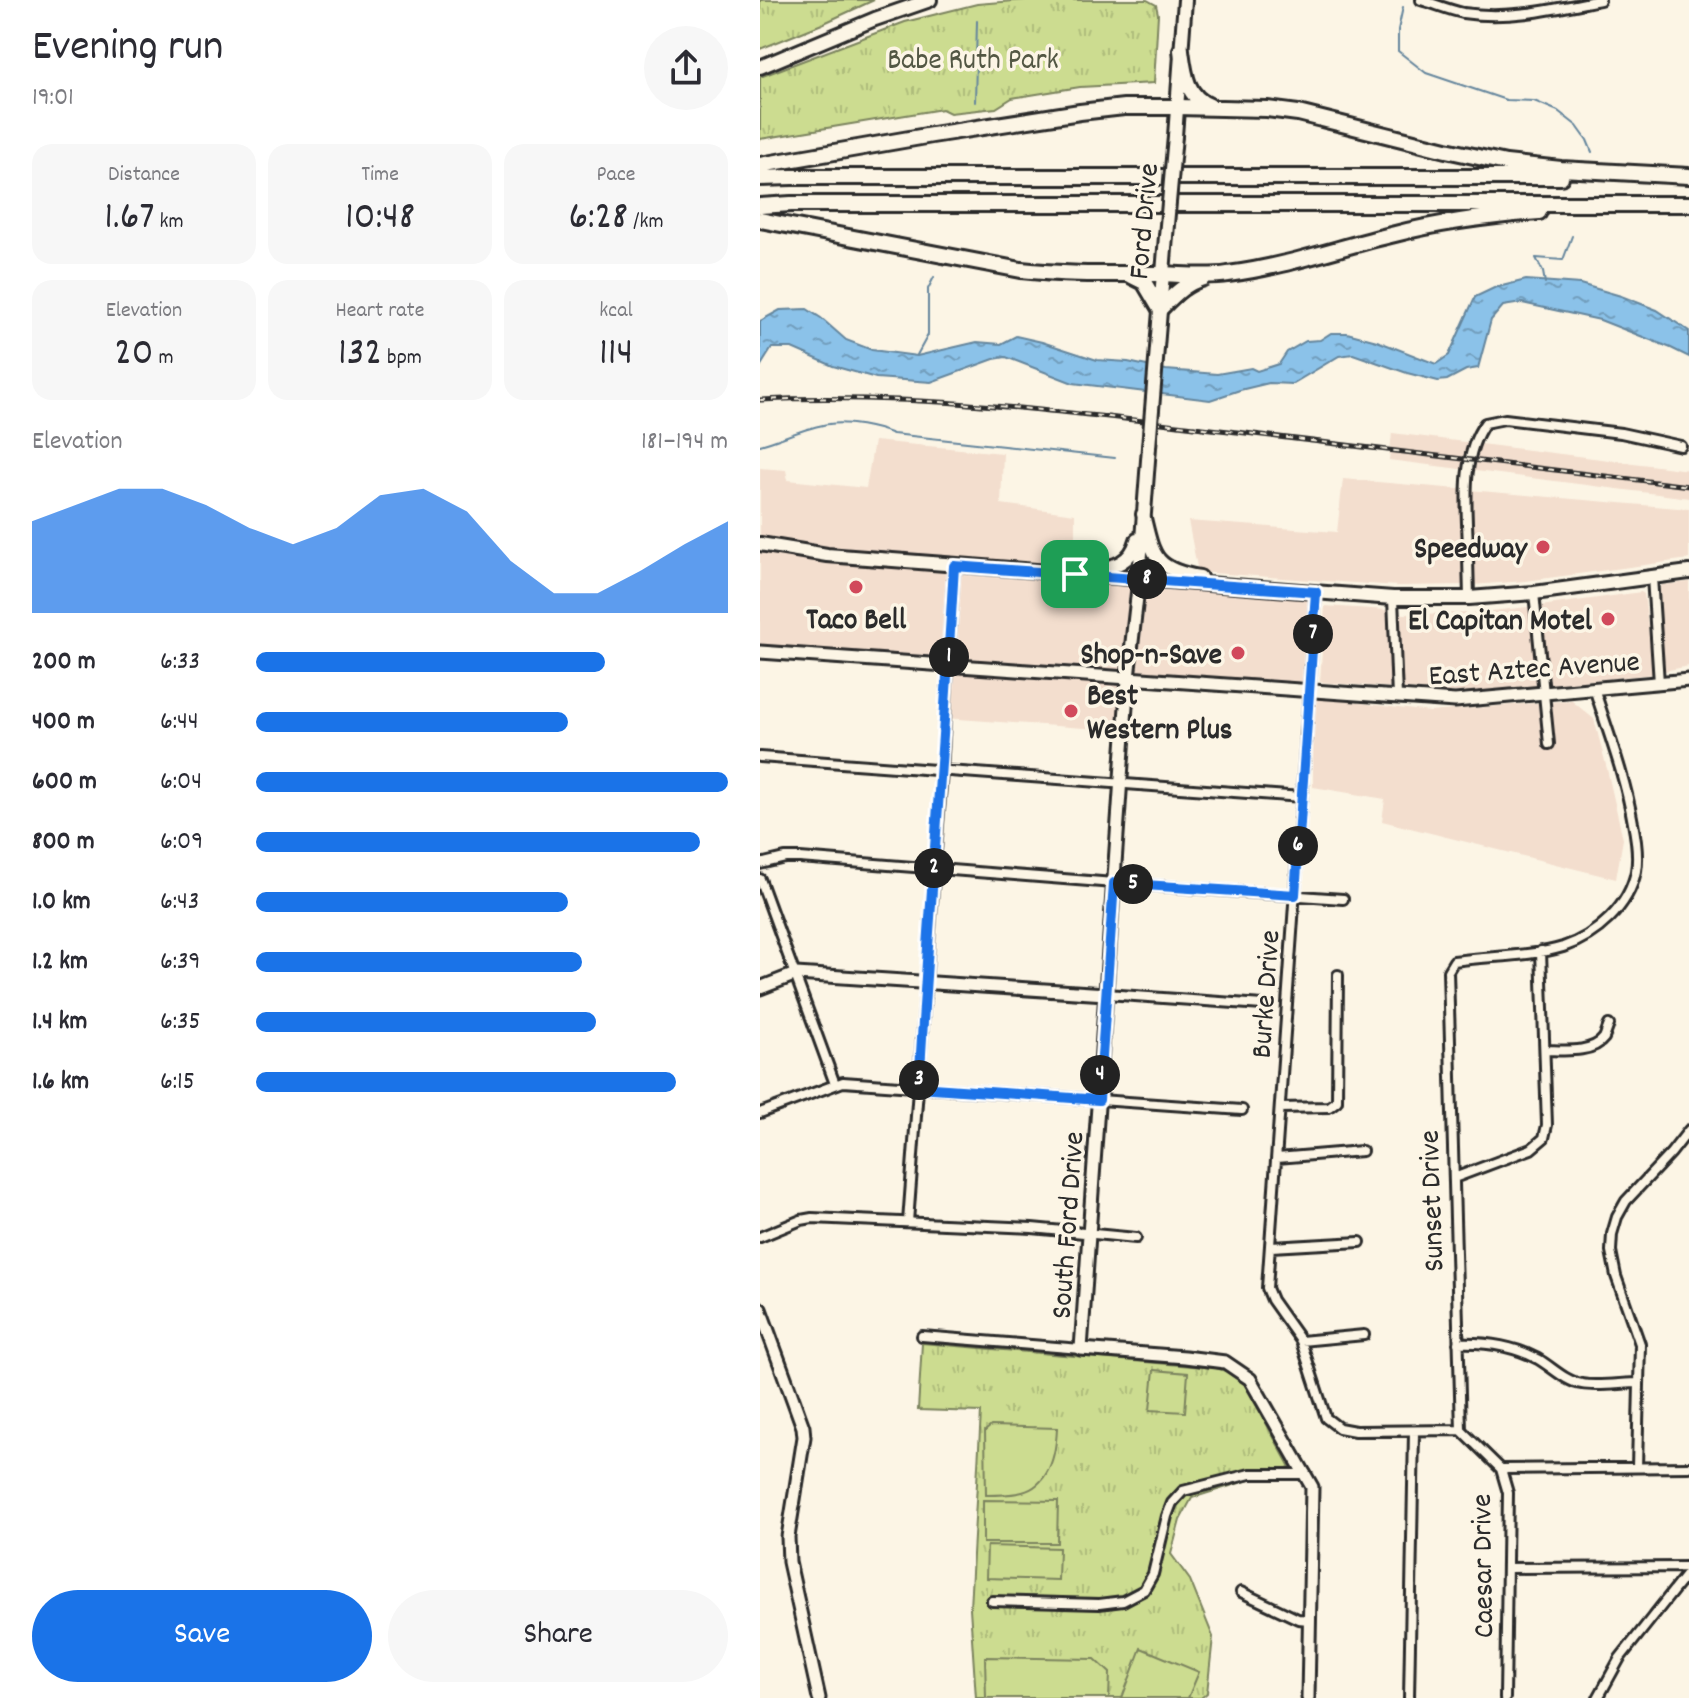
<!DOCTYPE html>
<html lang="en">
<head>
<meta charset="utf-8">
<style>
  :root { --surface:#fff; --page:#f7f7f7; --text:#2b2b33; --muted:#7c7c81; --accent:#1a73e8 }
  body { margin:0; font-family:Dekko,sans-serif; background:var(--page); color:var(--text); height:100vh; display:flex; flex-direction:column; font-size:30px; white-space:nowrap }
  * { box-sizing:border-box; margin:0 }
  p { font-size:26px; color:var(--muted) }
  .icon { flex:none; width:44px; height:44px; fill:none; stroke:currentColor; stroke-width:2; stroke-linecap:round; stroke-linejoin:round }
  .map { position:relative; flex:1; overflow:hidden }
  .details { display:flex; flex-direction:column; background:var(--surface); width:760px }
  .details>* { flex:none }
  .pin { position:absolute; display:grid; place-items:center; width:68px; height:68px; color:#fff; margin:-34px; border-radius:16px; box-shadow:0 4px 12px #0006 }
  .km { position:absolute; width:40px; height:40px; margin:-20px; border-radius:50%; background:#222; color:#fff; font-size:22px; line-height:40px; text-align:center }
  .round { display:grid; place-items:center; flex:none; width:84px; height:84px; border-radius:42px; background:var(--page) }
  .headline { display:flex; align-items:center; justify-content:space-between; height:136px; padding:0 32px }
  h1 { font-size:44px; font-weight:600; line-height:60px }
  .metrics { display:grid; grid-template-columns:repeat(3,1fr); gap:12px; height:136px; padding:8px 32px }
  .metrics div { display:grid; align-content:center; border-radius:20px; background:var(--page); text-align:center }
  .metrics b { font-size:40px; font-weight:600 }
  .metrics small { font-size:22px; font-weight:400 }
  .metrics p { font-size:22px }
  .chart { height:224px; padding:16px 32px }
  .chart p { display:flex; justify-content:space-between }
  .chart svg { width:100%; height:144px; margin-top:8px; fill:var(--accent); opacity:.7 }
  .button { display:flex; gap:16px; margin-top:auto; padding:16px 32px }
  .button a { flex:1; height:92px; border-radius:48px; background:var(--accent); color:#fff; font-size:32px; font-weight:600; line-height:92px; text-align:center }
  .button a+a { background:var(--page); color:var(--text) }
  ul { padding:0 32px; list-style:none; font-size:26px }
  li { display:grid; grid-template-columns:128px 96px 1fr; align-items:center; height:60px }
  li i { height:20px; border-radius:10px; background:var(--accent) }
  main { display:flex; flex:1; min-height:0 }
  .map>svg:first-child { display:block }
</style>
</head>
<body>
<main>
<section class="details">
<div class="headline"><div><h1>Evening run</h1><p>19:01</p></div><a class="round"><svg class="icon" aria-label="share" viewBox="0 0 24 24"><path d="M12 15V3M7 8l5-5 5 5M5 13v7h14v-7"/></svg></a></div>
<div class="metrics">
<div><p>Distance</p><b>1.67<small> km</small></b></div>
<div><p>Time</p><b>10:48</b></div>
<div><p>Pace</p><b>6:28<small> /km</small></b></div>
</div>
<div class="metrics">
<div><p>Elevation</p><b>20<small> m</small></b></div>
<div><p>Heart rate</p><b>132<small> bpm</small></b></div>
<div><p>kcal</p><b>114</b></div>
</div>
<div class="chart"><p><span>Elevation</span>181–194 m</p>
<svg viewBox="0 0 160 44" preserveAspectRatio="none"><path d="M0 44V16L10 11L20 6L30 6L40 11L50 18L60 23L70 18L80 8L90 6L100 13L110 28L120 38L130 38L140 31L150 23L160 16V44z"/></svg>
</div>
<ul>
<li><b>200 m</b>6:33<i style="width:74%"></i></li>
<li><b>400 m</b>6:44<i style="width:66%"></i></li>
<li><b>600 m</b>6:04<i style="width:100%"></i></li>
<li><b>800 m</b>6:09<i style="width:94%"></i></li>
<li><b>1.0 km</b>6:43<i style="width:66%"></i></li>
<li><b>1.2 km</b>6:39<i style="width:69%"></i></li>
<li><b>1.4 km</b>6:35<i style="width:72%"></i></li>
<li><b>1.6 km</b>6:15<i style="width:89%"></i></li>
</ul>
<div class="button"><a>Save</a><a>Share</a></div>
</section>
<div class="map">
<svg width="929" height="1698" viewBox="0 0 929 1698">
  <defs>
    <pattern id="park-tufts" width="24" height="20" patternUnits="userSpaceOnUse" patternTransform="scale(2)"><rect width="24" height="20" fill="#ccdc90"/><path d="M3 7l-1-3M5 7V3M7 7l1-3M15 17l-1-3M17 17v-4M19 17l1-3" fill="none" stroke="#afbd7c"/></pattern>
    <pattern id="water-ripples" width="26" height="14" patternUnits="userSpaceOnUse" patternTransform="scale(2)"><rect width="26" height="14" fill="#8bc2e9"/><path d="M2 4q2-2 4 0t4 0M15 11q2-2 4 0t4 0" fill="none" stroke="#729ebd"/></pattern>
  </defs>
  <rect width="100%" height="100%" fill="#fcf5e5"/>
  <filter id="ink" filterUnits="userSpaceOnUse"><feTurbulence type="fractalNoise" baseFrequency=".0125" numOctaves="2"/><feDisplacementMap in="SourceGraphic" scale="16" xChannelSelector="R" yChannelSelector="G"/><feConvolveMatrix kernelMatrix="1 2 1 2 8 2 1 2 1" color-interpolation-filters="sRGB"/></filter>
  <g filter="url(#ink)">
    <path fill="#f3dece" d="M632,433L929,470V498L629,460Z
      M114,441L243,453L241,504L315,514V574L556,592L549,691L369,678L366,731L185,718L188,666L0,652V468L26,470L28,480L106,488Z
      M583,479L929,509V559L766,581L712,585L638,586L438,572L428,521L577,532Z
      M929,582V666L904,671L897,592L902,585Z
      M881,592L884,594L894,674L701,693L560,682L565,606L627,610L643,614L712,613L788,605Z
      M553,697L670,712L786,702L812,701L834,719L847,769L863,839L856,879L622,821L625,799L553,787Z"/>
    <path fill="url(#park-tufts)" stroke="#7c845e" stroke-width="2" d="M0,0H114L62,24L0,49Z
      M266,0H387L396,5L398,14L394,83L320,87L252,98L236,108L190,113L182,109L0,139V77L145,22L217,4Z
      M162,1343L456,1368L469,1372L482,1379L530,1467L432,1498L420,1520L411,1554L430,1580L453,1637L447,1693L441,1698H216L210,1608L221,1412L158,1410Z"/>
    <path fill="#ccdc90" stroke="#7c845e" stroke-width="2" d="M394,1370L428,1373L425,1412L390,1410Z
      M231,1426L297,1428C296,1455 289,1488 258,1493C247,1495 236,1495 226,1495L225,1431Z
      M223,1500L298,1501L297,1543H223Z
      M227,1546L299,1548L298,1580L226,1578Z
      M381,1648L439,1672L428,1698H362Z
      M225,1657L335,1659L350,1673L349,1698H226Z"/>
    <path fill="url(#water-ripples)" stroke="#65869d" stroke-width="2" d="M766,280L820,284L861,296L897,310L929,331V357L911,348L840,320L762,303L743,306L731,320L718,368L706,370L687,380L678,381L647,373L593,354L579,356L532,384L509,383L480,390L450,400L313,383L246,357L234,359L171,382L116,378L73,366L32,348H12L0,367V321L20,310L47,309L61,318L86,340L112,350L157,356L217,342L241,344L256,336L282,342L337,360L368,362L406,370L457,374L491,368L497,371L519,364L527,352L546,341L560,340L571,333H587L617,341L676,364L689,355L715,297L734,288Z"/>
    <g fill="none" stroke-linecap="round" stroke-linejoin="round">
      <path stroke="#65869d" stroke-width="2" d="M643,7L638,30V51L666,73L746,100L774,101L798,111L817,126L827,140L832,152
        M215,102L217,21
        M785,283L783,272L776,258L803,260L812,236
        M157,355L168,335V289L174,277
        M0,445C23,439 45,427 69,424C87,421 116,427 133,434L355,458"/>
      <g stroke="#2b2b2b" stroke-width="14">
        <path id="street" d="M661,0C675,4 689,10 703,13C750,20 795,9 840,0
          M708,548C707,509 700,457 725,423L745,419L861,433L921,446
          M708,557L709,598
          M892,577L899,683
          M556,592L507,1288L512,1300L541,1341L566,1418L579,1428L595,1431L701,1430L741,1469L748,1493L745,1698
          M774,593L789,744
          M633,598L637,697
          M0,757L542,797
          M0,864L25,858H40L354,883L583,899
          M0,879L75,1084
          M346,994L503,1005
          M785,1050C802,1050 832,1054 844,1038C846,1034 847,1029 849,1025
          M520,1108L569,1107L577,1101L578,975
          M0,1113L83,1082L482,1110
          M517,1158L602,1151
          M694,1178L771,1149L784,1138L787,1125L781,951
          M148,1222L182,771L194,566
          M0,1237L41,1220L52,1218L272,1228L376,1238
          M511,1247L600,1242
          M162,1336L321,1349
          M541,1341L604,1335
          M698,1343C726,1342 753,1346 778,1359C792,1367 806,1382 822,1384C837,1387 863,1383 879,1383
          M701,1430L688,971L694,961C728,956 770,957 803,947C836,936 869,907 876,871C879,855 876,838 873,823C865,776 848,732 834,688
          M877,1467L880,1344L856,1276L851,1251L852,1234L857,1217L866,1201L911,1153L929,1130
          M741,1469L929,1467
          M748,1568L929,1567
          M481,1592L538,1619L550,1620
          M232,1601L339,1604L363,1601L384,1590L393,1574L407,1516L412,1503L423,1491L490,1474H546
          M649,1698L654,1432
          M838,1698L860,1658L929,1571"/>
      </g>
      <g stroke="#2b2b2b" stroke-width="17">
        <path id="secondary" d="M379,579L368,678L321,1349L425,1357L465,1362L490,1379L552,1487L548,1698
          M0,652L695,701L929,680
          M0,988L36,974L346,994
          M0,1309L43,1427L44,1437L28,1537L29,1562L59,1698"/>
      </g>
      <g stroke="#2b2b2b" stroke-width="18">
        <path id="primary" d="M0,67L115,19L170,0
          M415,136L425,0
          M399,323L406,236
          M383,514C393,555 393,569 440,577
          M0,544L67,555L633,598H709L774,593L929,572
          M333,570C354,567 371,563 377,540
          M379,579L389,447"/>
      </g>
      <g stroke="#2b2b2b" stroke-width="20">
        <path id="highway" d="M421,50C424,73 426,97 450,106
          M0,165L172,135L320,112L364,107H417L507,109L538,113L686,150L746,163L801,169L929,176
          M0,178L32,177H801
          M0,206L31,204H929
          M0,220L261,270C306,275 350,274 395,274C420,274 444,278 468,274C525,267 579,247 635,234C682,222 730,216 779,212
          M372,276L384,282L400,309C413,296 425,283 443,278"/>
      </g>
      <use href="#street" stroke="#fcf5e5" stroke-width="8"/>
      <use href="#secondary" stroke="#fcf5e5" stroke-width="11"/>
      <use href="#primary" stroke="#fcf5e5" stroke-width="12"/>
      <use href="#highway" stroke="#fcf5e5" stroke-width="14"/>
      <g stroke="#2b2b2b" stroke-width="5">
        <path id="rail" d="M0,400C160,393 319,413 477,432C628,450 778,468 929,486"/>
      </g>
      <use href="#rail" stroke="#fcf5e5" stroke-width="2" stroke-dasharray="6" stroke-linecap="butt"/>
      <g stroke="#2b2b2b" stroke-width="18" stroke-linecap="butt">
        <path id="primary-bridge" d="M406,236L415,136
          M389,447L399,323"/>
      </g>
      <use href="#primary-bridge" stroke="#fcf5e5" stroke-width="12"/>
    </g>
  </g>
  <g fill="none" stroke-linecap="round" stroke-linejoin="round" filter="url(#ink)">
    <g stroke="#fff" stroke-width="16">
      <path id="route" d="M194,566L556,592L535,895L354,883L339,1100L159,1087C169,913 184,740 194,566Z"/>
    </g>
    <use href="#route" stroke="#1a73e8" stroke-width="10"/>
  </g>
  <g fill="#d1495b" stroke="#fcf5e5" stroke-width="3">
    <circle cx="783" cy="547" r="8"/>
    <circle cx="96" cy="587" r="8"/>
    <circle cx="848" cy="619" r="8"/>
    <circle cx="478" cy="653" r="8"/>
    <circle cx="311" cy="711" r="8"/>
  </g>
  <g text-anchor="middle" stroke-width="7" stroke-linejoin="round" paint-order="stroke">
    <g font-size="30" fill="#535744" stroke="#fcf5e5">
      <text x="213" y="68">Babe Ruth Park</text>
    </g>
    <g font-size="30" fill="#2b2b2b" stroke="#fcf5e5">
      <text transform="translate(382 221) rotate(-85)" y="10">Ford Drive</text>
      <text transform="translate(774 667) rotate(-4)" y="10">East Aztec Avenue</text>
      <text transform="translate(504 994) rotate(-86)" y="10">Burke Drive</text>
      <text transform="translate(670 1201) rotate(-92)" y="10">Sunset Drive</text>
      <text transform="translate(306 1225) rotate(-86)" y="10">South Ford Drive</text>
      <text transform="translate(721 1566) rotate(-91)" y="10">Caesar Drive</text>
    </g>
    <g font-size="30" font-weight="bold" fill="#2b2b2b" stroke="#fcf5e5" text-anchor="end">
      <text x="767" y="557">Speedway</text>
      <text x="96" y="628" text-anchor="middle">Taco Bell</text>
      <text x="832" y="629">El Capitan Motel</text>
      <text x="462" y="663">Shop-n-Save</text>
      <text x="327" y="704" text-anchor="start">Best<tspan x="327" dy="34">Western Plus</tspan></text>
    </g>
  </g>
</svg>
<div class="pin" style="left:315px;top:574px;background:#1e9e55"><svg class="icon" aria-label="arrive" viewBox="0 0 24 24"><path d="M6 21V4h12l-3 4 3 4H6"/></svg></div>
<b class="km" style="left:189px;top:657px">1</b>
<b class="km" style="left:174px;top:868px">2</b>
<b class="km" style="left:159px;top:1080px">3</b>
<b class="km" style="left:340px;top:1075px">4</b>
<b class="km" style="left:373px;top:884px">5</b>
<b class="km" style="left:538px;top:846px">6</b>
<b class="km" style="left:553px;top:634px">7</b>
<b class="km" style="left:387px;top:579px">8</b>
</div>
</main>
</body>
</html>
